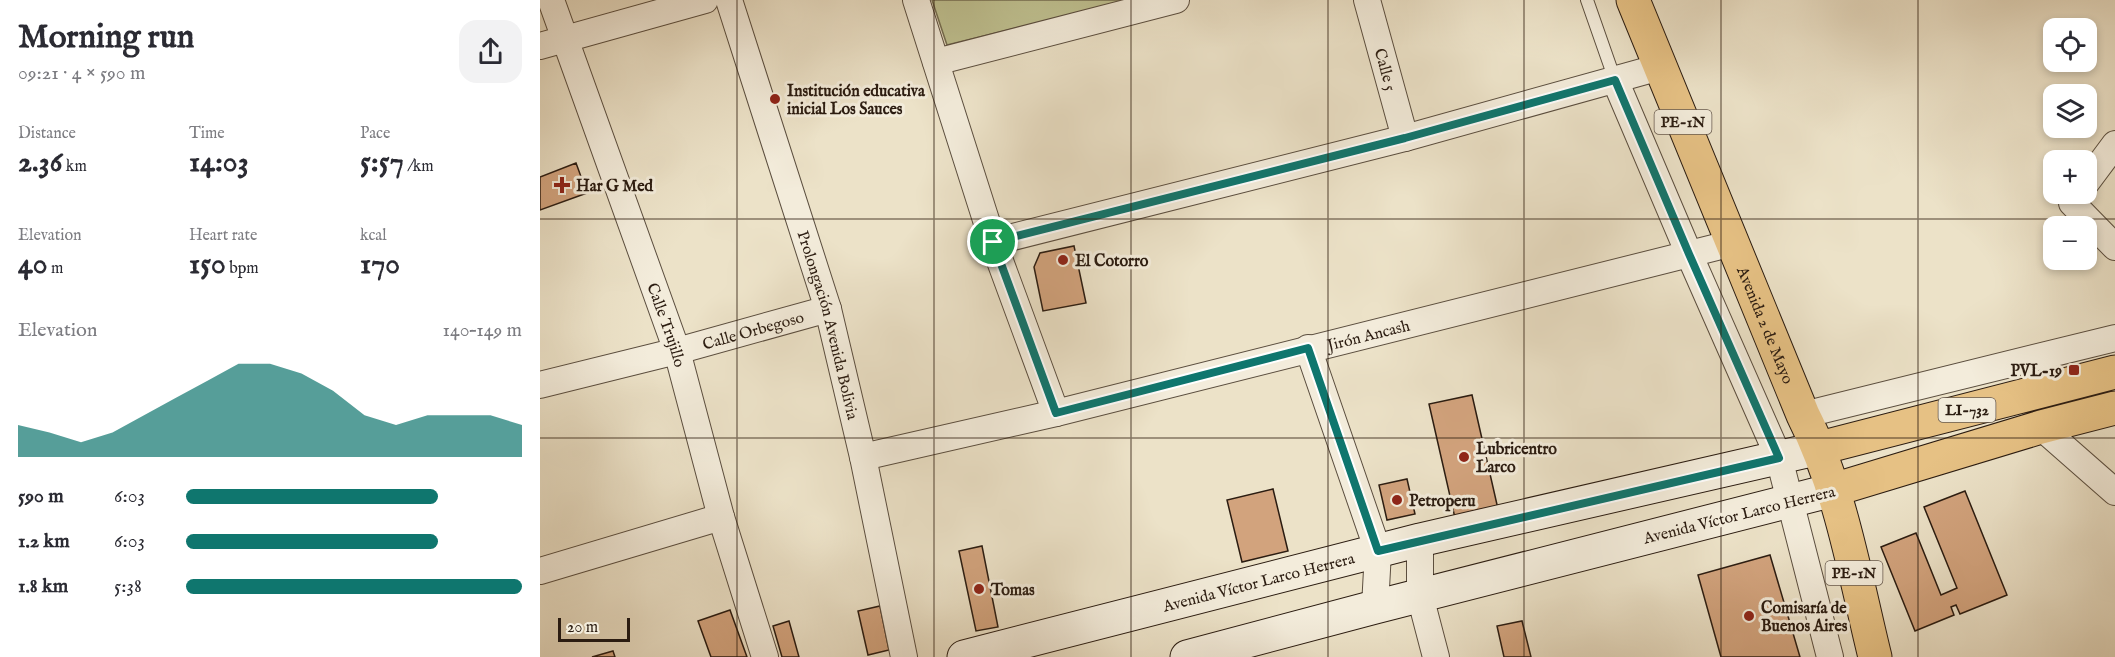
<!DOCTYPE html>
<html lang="en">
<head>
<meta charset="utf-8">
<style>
  :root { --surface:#fff; --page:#f2f2f3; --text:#2b2b33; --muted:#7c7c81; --accent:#0f766e }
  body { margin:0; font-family:"IM FELL English",serif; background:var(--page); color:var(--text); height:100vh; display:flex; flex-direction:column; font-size:22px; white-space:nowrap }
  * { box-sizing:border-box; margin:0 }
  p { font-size:20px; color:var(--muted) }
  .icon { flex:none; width:33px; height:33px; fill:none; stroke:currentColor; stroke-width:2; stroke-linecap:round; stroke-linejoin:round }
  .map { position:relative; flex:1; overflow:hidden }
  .sheet { display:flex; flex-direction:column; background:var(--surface); width:540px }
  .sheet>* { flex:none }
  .controls { position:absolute; left:1503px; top:18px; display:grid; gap:12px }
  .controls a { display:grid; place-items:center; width:54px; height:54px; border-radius:12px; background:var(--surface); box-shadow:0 3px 9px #0003; font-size:30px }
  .scale { position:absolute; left:18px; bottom:15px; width:72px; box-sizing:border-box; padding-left:6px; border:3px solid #2b1c11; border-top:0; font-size:16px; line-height:21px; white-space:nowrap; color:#2b1c11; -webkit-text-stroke:4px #f3ecdb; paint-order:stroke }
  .pin { position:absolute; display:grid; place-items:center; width:51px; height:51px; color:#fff; margin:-26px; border:3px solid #fff; border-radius:50%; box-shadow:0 2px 6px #0007 }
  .round { display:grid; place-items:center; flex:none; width:63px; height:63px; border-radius:18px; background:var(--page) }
  .headline { display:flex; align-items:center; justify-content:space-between; height:102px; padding:0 18px }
  h1 { font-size:33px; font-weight:700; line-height:45px }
  .figures { display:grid; grid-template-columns:repeat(3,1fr); gap:9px; height:102px; padding:6px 18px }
  .figures div { display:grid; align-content:center }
  .figures b { font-size:30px; font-weight:700 }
  .figures small { font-size:16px; font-weight:400 }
  .figures p { font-size:16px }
  .chart { height:168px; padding:12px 18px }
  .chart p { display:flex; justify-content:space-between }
  .chart svg { width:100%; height:108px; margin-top:6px; fill:var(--accent); opacity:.7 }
  ul { padding:0 18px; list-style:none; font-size:20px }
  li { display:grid; grid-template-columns:96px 72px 1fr; align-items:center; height:45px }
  li i { height:15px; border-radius:8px; background:var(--accent) }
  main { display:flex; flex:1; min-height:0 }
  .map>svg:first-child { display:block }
</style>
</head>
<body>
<main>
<section class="sheet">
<div class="headline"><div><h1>Morning run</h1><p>09:21 · 4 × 590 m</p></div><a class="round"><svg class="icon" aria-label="share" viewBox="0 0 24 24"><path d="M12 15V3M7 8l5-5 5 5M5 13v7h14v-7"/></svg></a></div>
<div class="figures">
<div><p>Distance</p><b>2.36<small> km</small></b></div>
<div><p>Time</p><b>14:03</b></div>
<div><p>Pace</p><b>5:57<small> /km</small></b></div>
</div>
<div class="figures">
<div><p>Elevation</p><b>40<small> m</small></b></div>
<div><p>Heart rate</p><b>150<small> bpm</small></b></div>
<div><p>kcal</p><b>170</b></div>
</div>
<div class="chart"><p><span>Elevation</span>140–149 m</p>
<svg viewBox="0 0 160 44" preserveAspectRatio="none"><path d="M0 44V31L10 34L20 38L30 34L40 27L50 20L60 13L70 6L80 6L90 10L100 17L110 27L120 31L130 27L140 27L150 27L160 31V44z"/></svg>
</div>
<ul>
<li><b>590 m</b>6:03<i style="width:75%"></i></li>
<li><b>1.2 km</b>6:03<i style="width:75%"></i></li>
<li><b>1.8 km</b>5:38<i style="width:100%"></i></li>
</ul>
</section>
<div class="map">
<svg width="1575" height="657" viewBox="0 0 1575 657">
  <rect width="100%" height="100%" fill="#ece2c8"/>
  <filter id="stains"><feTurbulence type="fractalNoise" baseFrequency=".00333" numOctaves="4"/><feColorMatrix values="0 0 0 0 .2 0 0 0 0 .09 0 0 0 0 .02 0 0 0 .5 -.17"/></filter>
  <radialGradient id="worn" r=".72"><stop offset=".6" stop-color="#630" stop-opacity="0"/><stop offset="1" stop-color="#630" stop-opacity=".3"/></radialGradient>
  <path fill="#bfc191" stroke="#756e51" stroke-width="1.5" d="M392,0H589L407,45Z"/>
  <path fill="#d2a37d" stroke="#2b1c11" stroke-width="1.5" d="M36,163L47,193L0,210V177Z
    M534,246L546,303L503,311L494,267L500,253Z
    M932,395L958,509L915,518L889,404Z
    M867,479L875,514L847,520L839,485Z
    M733,489L748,551L702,562L687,500Z
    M1425,491L1467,595L1420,614L1416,605L1411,607L1414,615L1375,631L1341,547L1376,533L1401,595L1417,588L1384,507Z
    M442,546L458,627L436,631L419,551Z
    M1230,555L1260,657H1181L1158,575Z
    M340,606L349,650L328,655L318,611Z
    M190,610L207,657H171L158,621Z
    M249,621L259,657H242L233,626Z
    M982,621L991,657H964L957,626Z
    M73,651L75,657H52Z"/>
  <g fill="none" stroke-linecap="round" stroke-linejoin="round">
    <g stroke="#5b4e3f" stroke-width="14">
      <path id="service" d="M1047,0L1075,80"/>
    </g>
    <g stroke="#5b4e3f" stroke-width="28">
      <g id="minor">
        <path id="s1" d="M11,0L137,351L181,517L225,657"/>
        <path id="s2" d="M189,0L288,309L323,457L364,657"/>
        <path d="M376,0L453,242L516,413"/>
        <path id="s3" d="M827,0L865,138"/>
        <path d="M0,46L165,0"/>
        <path d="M396,62L636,0"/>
        <path d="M1075,80L1149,254L1239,458L1290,657"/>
        <path d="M1546,183L1575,144"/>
        <path d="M1539,194L1532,203L1575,247"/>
        <path d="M453,242L865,138L1120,67"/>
        <path d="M768,348L838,551L835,607"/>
        <path id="s4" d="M0,385L137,351L288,309"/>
        <path d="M1263,415L1575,338"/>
        <path d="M1501,427L1575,492"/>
        <path id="s5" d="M323,457L516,413L1193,243"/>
        <path d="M880,540V596L896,657"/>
        <path d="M0,571L181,517"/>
      </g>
    </g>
    <g stroke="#2b1c11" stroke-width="35">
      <g id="secondary">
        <path id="s6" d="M424,657L880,540L1280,448"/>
        <path d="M647,657L835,607L1293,490"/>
      </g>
    </g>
    <g stroke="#2b1c11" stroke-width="35">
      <path id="primary" d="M1280,448L1575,372
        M1293,490L1501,427L1575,408"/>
    </g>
    <g stroke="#2b1c11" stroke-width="35">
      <g id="trunk">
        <path id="s7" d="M1093,0L1263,415C1301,490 1315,576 1335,657"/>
      </g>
    </g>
    <use href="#service" stroke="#f3ecdb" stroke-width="12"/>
    <use href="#minor" stroke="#f3ecdb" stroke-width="26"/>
    <use href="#secondary" stroke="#f3ecdb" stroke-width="33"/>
    <use href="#primary" stroke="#e6c184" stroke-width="33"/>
    <use href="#trunk" stroke="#e6c184" stroke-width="33"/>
  </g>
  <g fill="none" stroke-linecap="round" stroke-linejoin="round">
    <g stroke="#fff" stroke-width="12">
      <path id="route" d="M1075,80L1149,254L1239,458L838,551L768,348L516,413L453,242L865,138Z"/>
    </g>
    <use href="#route" stroke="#0f766e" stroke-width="8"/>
  </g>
  <path fill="none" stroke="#2b1c11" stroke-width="1.5" stroke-opacity="0.55" d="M197,0V657M394,0V657M591,0V657M788,0V657M984,0V657M1181,0V657M1378,0V657M0,219H1575M0,438H1575"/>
  <g fill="#8f2418" stroke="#f3ecdb" stroke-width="2">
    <circle cx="235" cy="99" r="6"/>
    <path d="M19 176h6v6h6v6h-6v6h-6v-6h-6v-6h6z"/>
    <circle cx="523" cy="260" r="6"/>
    <rect x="1528" y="364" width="12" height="12" rx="3"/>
    <circle cx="924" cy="457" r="6"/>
    <circle cx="857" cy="500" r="6"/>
    <circle cx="439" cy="589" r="6"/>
    <circle cx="1209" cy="616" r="6"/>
  </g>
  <g text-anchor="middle" stroke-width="6" stroke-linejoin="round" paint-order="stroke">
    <g fill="#f3ecdb" stroke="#675a4e" stroke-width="1.5">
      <rect x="1114.5" y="110" width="57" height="24" rx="4.5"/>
      <rect x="1398.5" y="398" width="57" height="24" rx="4.5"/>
      <rect x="1285.5" y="561" width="57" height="24" rx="4.5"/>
    </g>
    <g font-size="15" font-weight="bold" fill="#2b1c11">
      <text x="1143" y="127">PE-1N</text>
      <text x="1427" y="415">LI-732</text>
      <text x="1314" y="578">PE-1N</text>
    </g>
    <g font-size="16" fill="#2b1c11" stroke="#f3ecdb">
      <text dy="6" stroke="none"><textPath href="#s3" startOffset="72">Calle 5</textPath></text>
      <text dy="6" stroke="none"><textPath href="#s2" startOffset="340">Prolongación Avenida Bolivia</textPath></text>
      <text dy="6" stroke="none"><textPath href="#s7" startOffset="351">Avenida 2 de Mayo</textPath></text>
      <text dy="6" stroke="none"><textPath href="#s1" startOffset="345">Calle Trujillo</textPath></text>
      <text dy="6" stroke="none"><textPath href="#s4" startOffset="220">Calle Orbegoso</textPath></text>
      <text dy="6" stroke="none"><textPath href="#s5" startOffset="520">Jirón Ancash</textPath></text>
      <text transform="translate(1199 514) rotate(-14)" y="6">Avenida Víctor Larco Herrera</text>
      <text dy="6" stroke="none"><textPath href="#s6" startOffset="304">Avenida Víctor Larco Herrera</textPath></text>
    </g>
    <g font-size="16" font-weight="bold" fill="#2b1c11" stroke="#f3ecdb" text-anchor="start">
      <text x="247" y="96">Institución educativa<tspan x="247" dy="18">inicial Los Sauces</tspan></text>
      <text x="36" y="191">Har G Med</text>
      <text x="535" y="266">El Cotorro</text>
      <text x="1522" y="376" text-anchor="end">PVL-19</text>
      <text x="936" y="454">Lubricentro<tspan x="936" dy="18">Larco</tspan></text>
      <text x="869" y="506">Petroperu</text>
      <text x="451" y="595">Tomas</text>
      <text x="1221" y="613">Comisaría de<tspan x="1221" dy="18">Buenos Aires</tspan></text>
    </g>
  </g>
  <rect width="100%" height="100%" filter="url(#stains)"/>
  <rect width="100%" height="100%" fill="url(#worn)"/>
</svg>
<div class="controls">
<a><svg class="icon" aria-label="locate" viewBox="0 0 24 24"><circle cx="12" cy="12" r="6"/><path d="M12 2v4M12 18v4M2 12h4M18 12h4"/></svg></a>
<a><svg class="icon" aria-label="layers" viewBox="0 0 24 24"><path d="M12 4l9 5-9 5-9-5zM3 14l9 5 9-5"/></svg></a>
<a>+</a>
<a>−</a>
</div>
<div class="scale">20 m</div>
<div class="pin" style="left:453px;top:242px;background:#1e9e55"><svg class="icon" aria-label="arrive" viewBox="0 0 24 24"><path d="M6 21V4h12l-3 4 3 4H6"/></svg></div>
</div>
</main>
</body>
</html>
